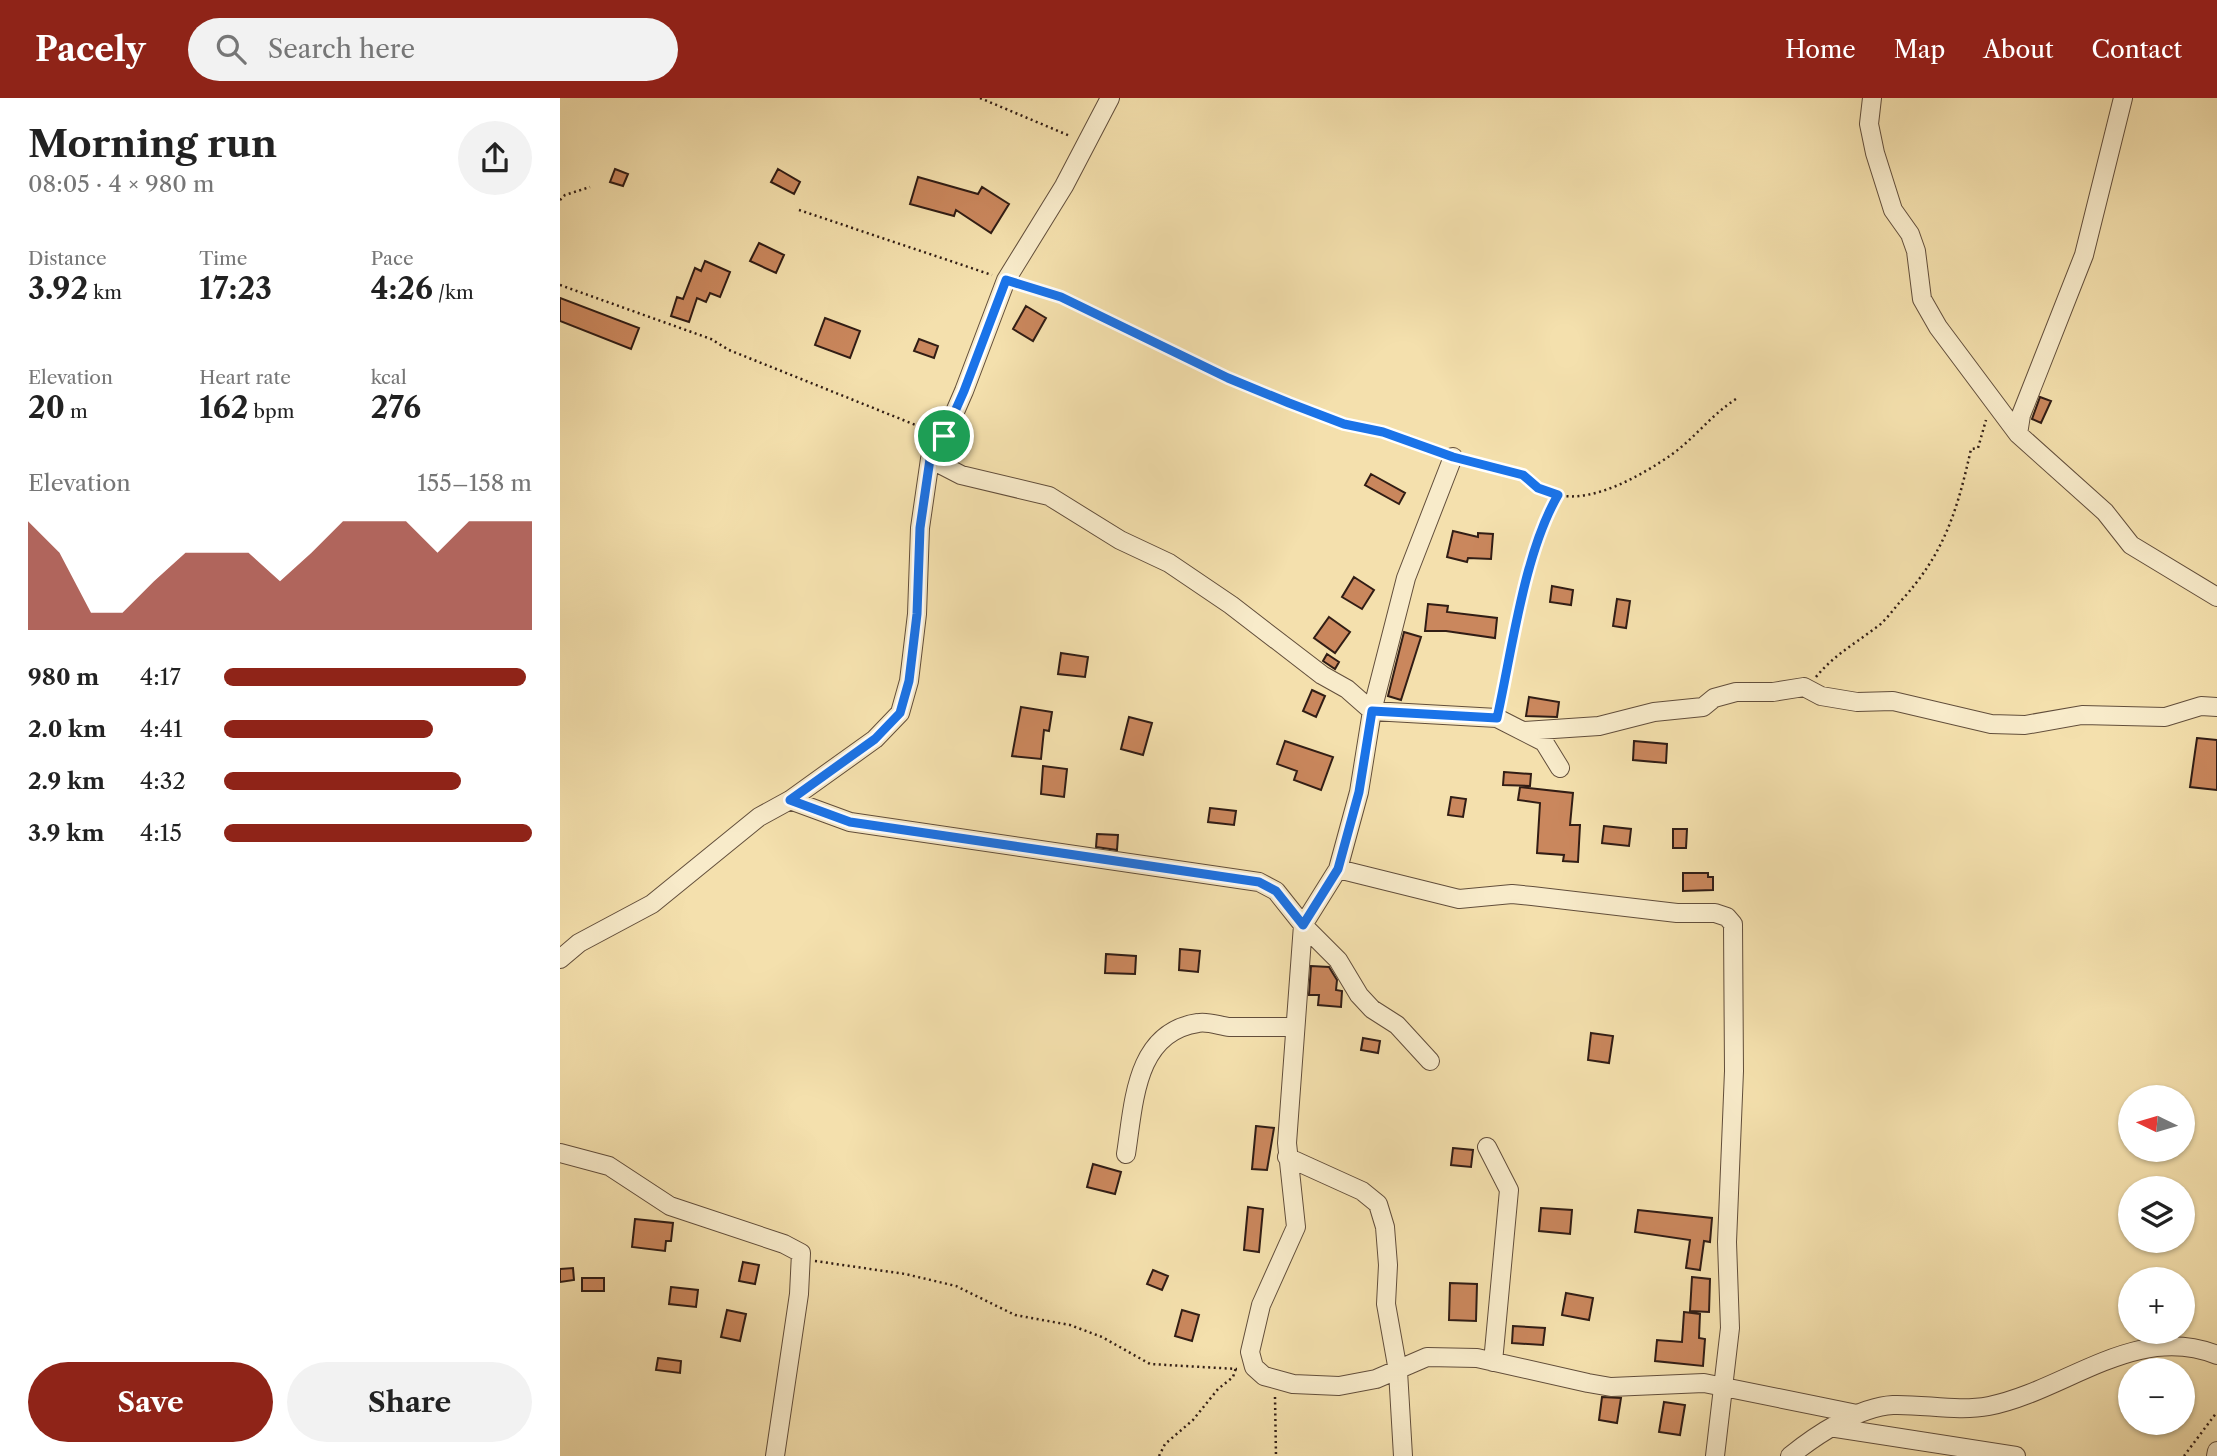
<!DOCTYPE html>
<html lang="en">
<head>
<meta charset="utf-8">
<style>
  :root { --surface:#fff; --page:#f2f2f2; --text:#222; --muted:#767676; --accent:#8f2418 }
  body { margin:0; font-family:"Libre Caslon Text",serif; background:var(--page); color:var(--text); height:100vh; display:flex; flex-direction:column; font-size:26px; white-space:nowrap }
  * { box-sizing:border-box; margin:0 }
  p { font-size:23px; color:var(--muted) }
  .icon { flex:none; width:38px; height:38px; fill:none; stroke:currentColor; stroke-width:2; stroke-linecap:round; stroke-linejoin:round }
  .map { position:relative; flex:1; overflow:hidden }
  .drawer { display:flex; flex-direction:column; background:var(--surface); width:560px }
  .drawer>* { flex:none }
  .needle { width:46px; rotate:275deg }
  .fabs { position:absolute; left:1558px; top:987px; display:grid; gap:14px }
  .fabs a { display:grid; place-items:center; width:77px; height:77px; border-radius:50%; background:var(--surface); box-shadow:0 2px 5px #0004; font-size:35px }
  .pin { position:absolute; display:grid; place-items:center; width:60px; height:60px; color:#fff; margin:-30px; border:4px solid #fff; border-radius:50%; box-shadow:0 2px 7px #0007 }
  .round { display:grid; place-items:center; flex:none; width:74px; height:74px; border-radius:37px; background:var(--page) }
  .headline { display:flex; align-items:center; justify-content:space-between; height:119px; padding:0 28px }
  h1 { font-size:38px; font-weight:700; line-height:52px }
  .metrics { display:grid; grid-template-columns:repeat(3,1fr); gap:10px; height:119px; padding:7px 28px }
  .metrics div { display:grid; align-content:center }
  .metrics b { font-size:30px; font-weight:700 }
  .metrics small { font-size:19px; font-weight:400 }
  .metrics p { font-size:19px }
  .chart { height:196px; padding:14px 28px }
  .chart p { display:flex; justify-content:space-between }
  .chart svg { width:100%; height:126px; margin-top:7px; fill:var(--accent); opacity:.7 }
  .button { display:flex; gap:14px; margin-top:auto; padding:14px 28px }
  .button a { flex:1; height:80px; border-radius:42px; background:var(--accent); color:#fff; font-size:28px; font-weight:700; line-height:80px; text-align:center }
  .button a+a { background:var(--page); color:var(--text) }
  ul { padding:0 28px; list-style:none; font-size:23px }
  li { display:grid; grid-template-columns:112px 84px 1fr; align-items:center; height:52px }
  li i { height:18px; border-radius:9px; background:var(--accent) }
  header { display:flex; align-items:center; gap:42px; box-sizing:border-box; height:98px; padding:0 35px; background:var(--accent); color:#fff }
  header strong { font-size:33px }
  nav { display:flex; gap:38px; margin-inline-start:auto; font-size:24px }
  .search { width:490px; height:63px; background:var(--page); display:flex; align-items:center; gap:18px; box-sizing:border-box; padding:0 24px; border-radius:38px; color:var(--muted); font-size:26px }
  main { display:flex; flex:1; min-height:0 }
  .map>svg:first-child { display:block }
</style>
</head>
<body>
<header>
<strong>Pacely</strong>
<div class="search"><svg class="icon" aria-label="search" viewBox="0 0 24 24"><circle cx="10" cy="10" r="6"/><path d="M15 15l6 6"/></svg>Search here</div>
<nav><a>Home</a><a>Map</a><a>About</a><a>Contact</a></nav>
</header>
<main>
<section class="drawer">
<div class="headline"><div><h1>Morning run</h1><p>08:05 · 4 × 980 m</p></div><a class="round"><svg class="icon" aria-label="share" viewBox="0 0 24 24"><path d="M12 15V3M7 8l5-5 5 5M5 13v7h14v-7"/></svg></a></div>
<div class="metrics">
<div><p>Distance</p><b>3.92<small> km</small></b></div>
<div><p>Time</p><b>17:23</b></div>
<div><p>Pace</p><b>4:26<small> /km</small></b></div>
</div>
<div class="metrics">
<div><p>Elevation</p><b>20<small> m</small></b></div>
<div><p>Heart rate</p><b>162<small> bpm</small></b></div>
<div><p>kcal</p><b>276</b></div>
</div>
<div class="chart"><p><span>Elevation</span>155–158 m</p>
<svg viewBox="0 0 160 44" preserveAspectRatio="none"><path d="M0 44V6L10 17L20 38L30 38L40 27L50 17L60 17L70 17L80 27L90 17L100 6L110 6L120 6L130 17L140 6L150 6L160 6V44z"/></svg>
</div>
<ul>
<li><b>980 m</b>4:17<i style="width:98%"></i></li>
<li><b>2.0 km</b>4:41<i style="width:68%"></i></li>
<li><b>2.9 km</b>4:32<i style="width:77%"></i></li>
<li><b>3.9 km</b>4:15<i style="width:100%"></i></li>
</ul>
<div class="button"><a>Save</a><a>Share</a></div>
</section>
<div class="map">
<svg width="1657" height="1358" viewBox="0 0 1657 1358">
  <rect width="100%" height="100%" fill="#f4e0ad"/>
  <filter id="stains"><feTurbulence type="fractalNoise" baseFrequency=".00286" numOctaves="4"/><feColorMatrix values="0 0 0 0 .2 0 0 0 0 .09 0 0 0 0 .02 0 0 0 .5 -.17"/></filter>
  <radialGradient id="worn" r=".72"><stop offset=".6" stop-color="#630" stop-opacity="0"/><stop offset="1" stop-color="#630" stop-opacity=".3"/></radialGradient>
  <path fill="#ca875d" stroke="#311d15" stroke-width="2" d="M55,71L68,76L63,88L50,84Z
    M218,71L240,84L234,96L211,84Z
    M358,79L418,96L422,89L449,106L431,135L396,112L394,118L350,106Z
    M199,145L224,157L216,175L190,163Z
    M145,163L170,174L160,199L150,195L146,204L137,200L129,224L111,218L117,199L123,201L135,170L141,173Z
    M0,200L79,230L71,251L0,223Z
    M466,208L486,220L473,243L453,231Z
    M265,220L300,233L290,260L255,247Z
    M359,241L378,248L374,260L354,253Z
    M1480,299L1491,303L1481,325L1472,321Z
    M811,376L845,395L839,406L805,387Z
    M893,433L918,439V435L933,436L931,461L908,460L907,464L887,459Z
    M794,479L814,492L802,511L782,499Z
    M992,488L1013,492L1011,507L990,504Z
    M1057,501L1070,503L1066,530L1053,528Z
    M868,506L888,508L887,514L937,520L935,540L886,533H865Z
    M769,519L790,534L775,555L754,540Z
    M844,534L861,539L841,602L828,598Z
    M501,555L528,559L525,579L498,576Z
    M767,556L779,564L775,571L763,563Z
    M752,592L765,598L756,619L743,613Z
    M969,599L999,604L997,619L966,618Z
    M461,609L492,614L489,633L484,632L481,661L452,658Z
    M569,619L592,625L583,657L561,651Z
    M1637,640L1657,642V692L1630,689Z
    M725,643L773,659L761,692L734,682L737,673L717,666Z
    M1074,643L1107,646L1106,665L1073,662Z
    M483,668L507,671L504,699L481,696Z
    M944,674L971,676L970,688L943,687Z
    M960,689L1013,695L1010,727H1020L1018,764L1003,763L1004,757L977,755L980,705L958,702Z
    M891,699L906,701L903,719L888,717Z
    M650,710L676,713L674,727L648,724Z
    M1044,728L1071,731L1069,748L1042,745Z
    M1113,731H1127L1126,750H1113Z
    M537,736L558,737L557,752L536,749Z
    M1123,775H1148V779H1153V792L1123,793Z
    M620,851L640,853L638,874L619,872Z
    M546,856L576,858L575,876L545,875Z
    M751,868L769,869L777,882L776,892L782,893L781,909L758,907L759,897H749Z
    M1031,935L1053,938L1049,965L1028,962Z
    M803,940L820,943L818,955L801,952Z
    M696,1028L714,1030L707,1072L692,1071Z
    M893,1050L913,1052L911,1069L891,1067Z
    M533,1066L561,1074L555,1096L527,1089Z
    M688,1109L703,1111L699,1154L684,1152Z
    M981,1110L1012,1112L1010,1136L979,1133Z
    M1078,1112L1152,1120L1150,1144L1144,1143L1140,1172L1126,1170L1130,1142L1075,1134Z
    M75,1121L113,1125L111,1143H106L105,1153L72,1149Z
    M183,1164L199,1167L195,1186L179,1183Z
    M13,1170L14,1182L0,1184V1171Z
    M593,1172L608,1178L602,1192L587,1186Z
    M1132,1179L1150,1181L1149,1214L1130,1213Z
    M22,1180H44V1193H22Z
    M890,1185L917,1186L916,1223L889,1222Z
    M111,1189L138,1192L136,1209L109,1206Z
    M1006,1195L1033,1200L1029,1222L1002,1217Z
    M167,1212L186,1216L180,1243L161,1239Z
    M622,1212L639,1217L632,1243L615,1238Z
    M1124,1214L1140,1216L1139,1240L1145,1241L1143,1268L1095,1263L1097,1242L1122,1244Z
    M953,1228L985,1230L983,1247L952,1245Z
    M98,1260L121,1263L120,1275L96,1272Z
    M1042,1299L1061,1300L1057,1325L1039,1322Z
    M1104,1304L1125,1307L1120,1337L1099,1334Z"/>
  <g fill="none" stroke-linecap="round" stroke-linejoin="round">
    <g stroke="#624e3b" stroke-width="20">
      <path id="minor" d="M1312,0L1309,26L1315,55L1333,112L1350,136L1356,153L1362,201L1378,229L1458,336L1545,414L1571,447L1657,499
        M1458,336L1461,317L1524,157L1563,0
        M893,359L846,480L812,613L937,620L984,644L1000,670
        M370,361L401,377L489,398L560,442L609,465L671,507L762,577L787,591L812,613L799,694L778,771L743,827L727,1045L736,1129L701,1207L690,1254L694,1269L704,1278L733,1286L779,1288L816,1281L867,1259L917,1260L1028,1285L1051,1289L1144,1285L1297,1316
        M963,633L1039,628L1094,614L1143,609L1154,600L1176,594H1213L1244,589L1261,598L1297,604L1333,603L1431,626L1465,627L1522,617L1605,619L1641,608L1657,609
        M230,702L290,724L699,784L716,793L743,827L778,862L799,897L812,911L837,927L870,963
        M778,771L899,801L952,796L972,798L1117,815H1155L1167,819L1173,826L1174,973L1167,1144L1170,1230L1155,1358
        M0,861L19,845L92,806L199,719L230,702L315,641L340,615L349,583L357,516L360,430L370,361L384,339L404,293L446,182L504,88L550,0
        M927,1049L949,1092L933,1264
        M0,1055L49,1068L110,1108L224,1146L241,1155L239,1196L215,1358
        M566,1056C574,1005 575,934 638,925C648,923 660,928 670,929C692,929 714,929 735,929
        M727,1059L802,1093L818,1106L825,1129L828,1167L826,1206L838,1273L843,1358
        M1276,1330L1456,1358
        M1230,1358C1256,1337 1298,1309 1333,1307C1365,1306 1397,1314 1429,1308C1505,1293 1576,1224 1657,1257
        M1656,1358L1657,1353"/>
    </g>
    <path stroke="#311d15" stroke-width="2.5" stroke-dasharray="2 3.5" stroke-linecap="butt" d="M420,0L510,38
      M0,102L5,97L30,89
      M239,112L432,177
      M0,187L151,241L169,252L368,332
      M462,187C544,213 620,260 700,293C727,305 756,318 784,326C815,335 846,340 877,352
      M909,364C926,368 945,371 961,377C974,382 983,394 998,397C1034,405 1082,377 1111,357C1135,340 1151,317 1176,301
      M1256,579C1273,558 1293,547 1314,531C1324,525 1332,513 1340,504C1384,456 1397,414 1411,351L1418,350L1426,322
      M940,603C955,539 965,454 997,398
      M255,1163L345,1176L396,1188L455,1217L510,1227L542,1239L590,1266L677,1271
      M715,1299L716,1358
      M599,1358L605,1346L633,1322L658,1291L673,1279L676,1270
      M1624,1358L1657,1314"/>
    <use href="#minor" stroke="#f8ebca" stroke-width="18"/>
  </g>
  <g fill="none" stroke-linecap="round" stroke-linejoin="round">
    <g stroke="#fff" stroke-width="14">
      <path id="route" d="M446,182L501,199L668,280L729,305L784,326L823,334L893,359L963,377L978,390L998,397C964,455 952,553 937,620L812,613L799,694L778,771L743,827L716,793L699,784L290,724L230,702L315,641L340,615L349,583L357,516L360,430L370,361L384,338L404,293Z"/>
    </g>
    <use href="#route" stroke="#1a73e8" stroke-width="9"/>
  </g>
  <rect width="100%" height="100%" filter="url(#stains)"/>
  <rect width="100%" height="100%" fill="url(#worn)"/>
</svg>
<div class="fabs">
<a><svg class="needle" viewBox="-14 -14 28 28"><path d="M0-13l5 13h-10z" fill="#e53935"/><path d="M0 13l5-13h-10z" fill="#767676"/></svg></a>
<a><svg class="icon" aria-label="layers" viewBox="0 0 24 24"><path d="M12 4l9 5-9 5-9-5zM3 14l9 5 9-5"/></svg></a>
<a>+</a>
<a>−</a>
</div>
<div class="pin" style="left:384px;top:338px;background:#1e9e55"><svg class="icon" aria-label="arrive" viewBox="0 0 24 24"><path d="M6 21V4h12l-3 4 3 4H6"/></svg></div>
</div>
</main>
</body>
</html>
